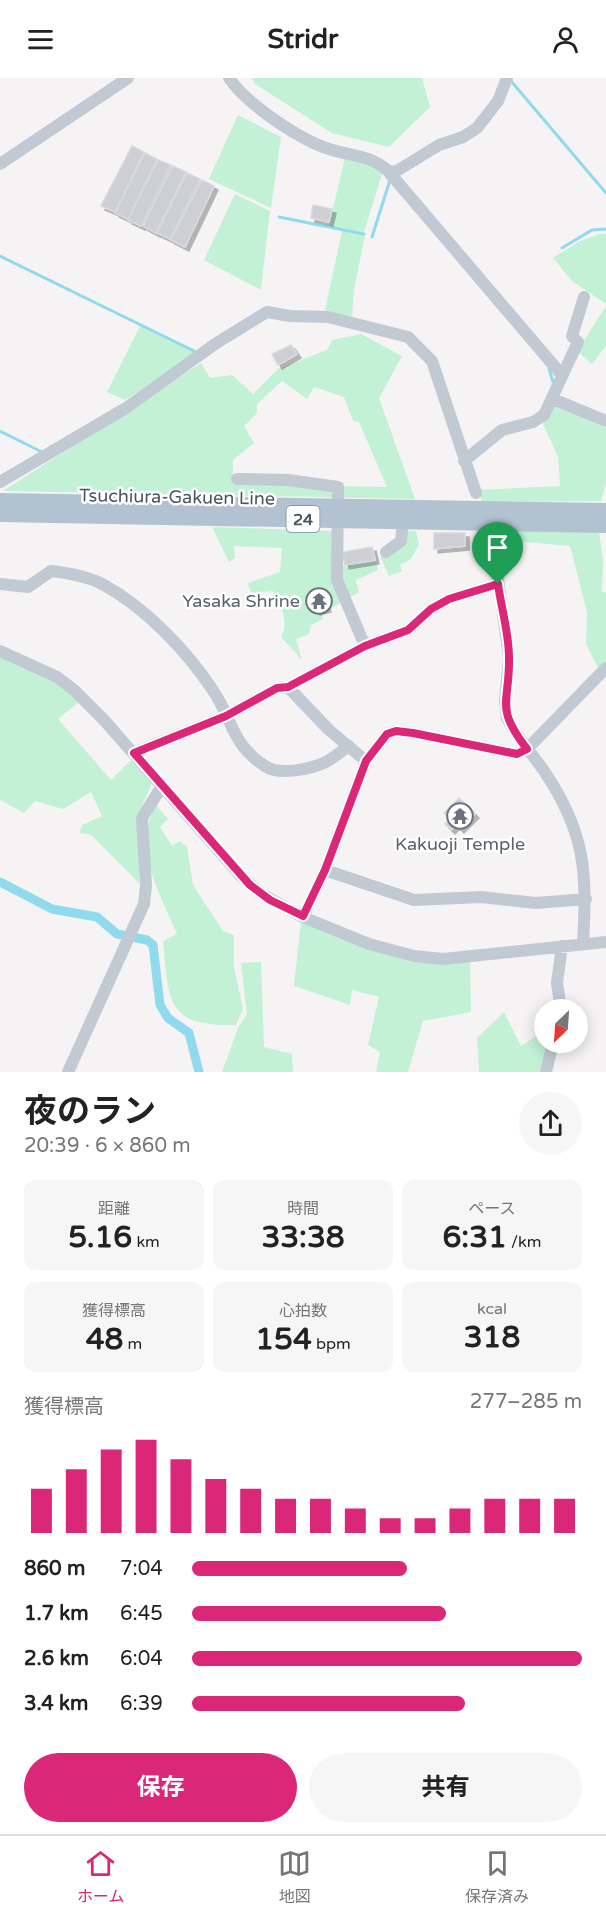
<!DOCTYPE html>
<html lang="ja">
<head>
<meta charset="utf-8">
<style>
  :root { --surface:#fff; --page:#f6f6f6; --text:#222; --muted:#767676; --line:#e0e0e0; --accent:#db2777 }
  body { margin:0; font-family:"Varela Round","Noto Sans JP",sans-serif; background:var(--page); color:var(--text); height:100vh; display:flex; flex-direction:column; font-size:22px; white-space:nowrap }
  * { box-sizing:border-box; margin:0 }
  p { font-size:20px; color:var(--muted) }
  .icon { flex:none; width:33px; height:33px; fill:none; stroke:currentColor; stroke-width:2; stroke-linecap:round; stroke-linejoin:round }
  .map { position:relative; height:994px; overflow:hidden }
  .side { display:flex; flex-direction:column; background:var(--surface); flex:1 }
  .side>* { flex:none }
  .needle { width:39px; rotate:205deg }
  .fabs { position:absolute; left:534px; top:921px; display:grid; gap:12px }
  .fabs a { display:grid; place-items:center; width:54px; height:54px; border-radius:50%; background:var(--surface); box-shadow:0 3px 15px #0003; font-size:30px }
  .pin { position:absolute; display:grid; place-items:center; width:51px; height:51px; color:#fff; margin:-62px -26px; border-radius:50% 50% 50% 0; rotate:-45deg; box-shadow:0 0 6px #0007 }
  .pin .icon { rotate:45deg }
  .round { display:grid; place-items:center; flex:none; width:63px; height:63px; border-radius:32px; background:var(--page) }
  .overview { display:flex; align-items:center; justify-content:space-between; height:102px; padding:0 24px }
  h1 { font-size:33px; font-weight:700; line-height:45px }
  .stats { display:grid; grid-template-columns:repeat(3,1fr); gap:9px; height:102px; padding:6px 24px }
  .stats div { display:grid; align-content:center; border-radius:12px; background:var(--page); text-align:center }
  .stats b { font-size:30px; font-weight:700 }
  .stats small { font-size:16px; font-weight:400 }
  .stats p { font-size:16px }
  .chart { height:168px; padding:12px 24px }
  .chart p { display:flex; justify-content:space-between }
  .chart svg { width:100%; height:108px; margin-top:6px; stroke:var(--accent); stroke-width:6 }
  .button { display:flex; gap:12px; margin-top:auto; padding:12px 24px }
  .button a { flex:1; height:69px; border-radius:36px; background:var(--accent); color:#fff; font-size:24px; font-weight:700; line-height:69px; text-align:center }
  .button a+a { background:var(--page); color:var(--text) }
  ul { padding:0 24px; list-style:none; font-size:20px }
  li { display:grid; grid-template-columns:96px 72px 1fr; align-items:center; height:45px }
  li i { height:15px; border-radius:8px; background:var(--accent) }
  header { display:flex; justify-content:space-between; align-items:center; height:78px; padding:0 24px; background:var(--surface); font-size:27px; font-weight:700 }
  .menu { display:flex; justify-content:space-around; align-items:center; height:84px; border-top:2px solid var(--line); background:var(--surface); font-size:16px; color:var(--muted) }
  .menu a { display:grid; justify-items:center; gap:3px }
  .menu .active { color:var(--accent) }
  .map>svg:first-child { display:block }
</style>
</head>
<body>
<header><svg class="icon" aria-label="menu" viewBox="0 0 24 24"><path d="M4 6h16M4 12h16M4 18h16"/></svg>Stridr<svg class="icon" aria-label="person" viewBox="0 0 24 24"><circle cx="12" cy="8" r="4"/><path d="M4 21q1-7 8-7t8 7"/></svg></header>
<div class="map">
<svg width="606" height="994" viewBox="0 0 606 994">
  <defs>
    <filter id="shadow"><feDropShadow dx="4" dy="4" stdDeviation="0" flood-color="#0004"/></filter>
  </defs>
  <rect width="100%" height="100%" fill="#f5f3f3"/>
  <path fill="#c3f1d5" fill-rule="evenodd" d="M252,0H422L430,29L389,69L332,55L255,6Z
    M238,37L281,59L271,130L209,101Z
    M345,79L381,91L382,96L364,154L329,148Z
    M235,116L270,133L261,212L204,182Z
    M342,153L365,157L354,212L352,240L325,232Z
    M600,156H606V226L572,203L553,180L580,163Z
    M606,228V268L592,286L577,273Z
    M140,248L184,269L186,267L199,274L125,322L107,314Z
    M361,256L402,278L379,320L415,421L3,413L201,285L210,300L232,297L253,316L278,291L327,272L332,262ZM282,303L307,321L314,309L344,319L353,343L359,344L387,409L233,406V382L254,365L244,348L257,335V326Z
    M554,326L606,350V405L601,423L482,424L479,412L560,408L558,379L543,346Z
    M212,449L335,453L343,488L376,484L378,492L356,502L359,514L330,531L319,516L313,517L323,541L311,547L309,556L296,561L302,582L281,559C290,544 281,528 273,513L251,515L248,505L280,494L282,470L234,468L235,480L229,484Z
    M496,452L599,454L603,482L602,513L606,515V585L598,590L586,566L587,534L570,468L514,463V477H499Z
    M406,453H416L419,466L411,481L400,487L402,493L389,498L380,478L395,472Z
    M0,578L56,603L80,623L58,641L111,702L130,683L134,684L152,705L139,735V805L91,757L80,755L82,747L102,738L91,714L63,731L35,723L24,735L0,722Z
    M156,727L168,741L160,749L172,768L180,763L187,769L193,807L223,853L234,857V889L243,931L236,947C165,949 169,922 163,863L177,856C160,816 132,770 156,727Z
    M301,843L361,868L470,884L471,934L423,943L408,994H376L380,974L368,967L379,919L352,912L350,927L294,908Z
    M261,884L264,969L292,976L293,994H222L238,950L247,936L241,885Z
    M504,934L521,968L544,953V964L551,965L543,994H479L477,960Z"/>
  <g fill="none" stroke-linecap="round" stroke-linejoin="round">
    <path stroke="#90daee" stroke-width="3" d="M511,3L606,115
      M279,139L364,156
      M372,159L390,102
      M562,170L592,152L606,151
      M0,178L196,274
      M549,290L553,304
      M0,353L42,374"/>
    <path stroke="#90daee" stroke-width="9" d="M0,804L52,831L97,839L117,856L147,862L153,867L160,927L168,940L189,955L199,994"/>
  </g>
  <path fill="#cdcfd5" stroke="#d7d9de" stroke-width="1.5" filter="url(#shadow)" d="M132,68L144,74L115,134L101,128Z
    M145,75L157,81L128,141L115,135Z
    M158,82L171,87L141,148L128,142Z
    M173,88L186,94L156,155L143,148Z
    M187,95L200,101L170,161L157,155Z
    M202,102L214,108L185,169L171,162Z
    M313,127L332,131L329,144L311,140Z
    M291,267L297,276L278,287L272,276Z
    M434,455H465V468L434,471Z
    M372,469L375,482L345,487L343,474Z
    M322,513L327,530L316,533L311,516Z
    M459,720L475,736L460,751L456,747L451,752L445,746L450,741L444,735Z"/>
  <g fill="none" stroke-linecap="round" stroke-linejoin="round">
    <path stroke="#c1cad2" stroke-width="12" d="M229,0C247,26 298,61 329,71C350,78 371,77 388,93L561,296
      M0,86L128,0
      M388,93L395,94L439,67L463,59L477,50L498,23L507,0
      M553,321L606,343
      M464,383L502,352L533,344L544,337L578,264L572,258L584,219
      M237,401L288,402L338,409L337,502L365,568
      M0,404L126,330L215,266L267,234L290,238L328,239L408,259L432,283L476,415
      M492,458L509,579L505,624L507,640C517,660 532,675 544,693C586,755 587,794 583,866
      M386,474L401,463L403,443
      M0,506L28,509L51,493C69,495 88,498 104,507C146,530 188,574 214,614C233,643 232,667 265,688C279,698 311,691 326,684C334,680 341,673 349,668
      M0,573L57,599L74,612L104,642L241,798L260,815L303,839L369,866L414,878L443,881L606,864
      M288,609L329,652L366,683
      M133,675L226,638L277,610L288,609L365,568L408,552L431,531L449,521L498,506
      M325,792L414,822L481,819L536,825L586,821
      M303,839L325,792L366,683L387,656L396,653L413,655L517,676L527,671L606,590
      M561,932L557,905L562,868
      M68,994L144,826L146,808L142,740L162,708
      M546,994L553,964"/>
    <path stroke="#b3c2d1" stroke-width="16" d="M0,423L606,433
      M0,436L606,447"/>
  </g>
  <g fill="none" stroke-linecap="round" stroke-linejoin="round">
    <g stroke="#fff" stroke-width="12">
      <path id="route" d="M498,506C501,529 509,555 509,579C510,626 494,628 527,671L517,676L413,655L396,653L387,656L366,683L325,792L303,838L270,822L250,807L134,675L226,638L277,610L288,609L365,568L408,552L431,531L449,521Z"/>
    </g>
    <use href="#route" stroke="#db2777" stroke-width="8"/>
  </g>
  <defs>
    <g id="temple-ring" transform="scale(1.35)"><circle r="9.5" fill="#fff" stroke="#6b7280" stroke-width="1.5"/><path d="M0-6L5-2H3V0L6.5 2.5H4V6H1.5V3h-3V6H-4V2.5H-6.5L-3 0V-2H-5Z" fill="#6b7280"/></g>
  </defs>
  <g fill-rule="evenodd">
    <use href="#temple-ring" x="319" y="523"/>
    <use href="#temple-ring" x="460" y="738"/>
  </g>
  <g text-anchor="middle" stroke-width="5" stroke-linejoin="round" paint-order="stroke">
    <rect fill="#fff" stroke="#808990" stroke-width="1.5" x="286.5" y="428" width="33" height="26" rx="4.5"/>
    <g font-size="16" font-weight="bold" fill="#4a5661">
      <text x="303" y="447">24</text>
    </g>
    <g font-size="18" fill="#4a5661" stroke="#fff">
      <text transform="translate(177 419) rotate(1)" y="6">Tsuchiura-Gakuen Line</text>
    </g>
    <g font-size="18" fill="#5b616d" stroke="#fff" text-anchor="end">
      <text x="300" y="529">Yasaka Shrine</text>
      <text x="460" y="772" text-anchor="middle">Kakuoji Temple</text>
    </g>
  </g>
</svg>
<div class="fabs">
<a><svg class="needle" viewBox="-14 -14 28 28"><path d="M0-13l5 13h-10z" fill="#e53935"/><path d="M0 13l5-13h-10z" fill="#767676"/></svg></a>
</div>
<div class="pin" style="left:498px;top:506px;background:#1e9e55"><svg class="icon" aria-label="arrive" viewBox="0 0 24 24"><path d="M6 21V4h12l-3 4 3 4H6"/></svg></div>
</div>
<section class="side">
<div class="overview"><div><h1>夜のラン</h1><p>20:39 · 6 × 860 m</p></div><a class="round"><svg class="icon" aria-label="share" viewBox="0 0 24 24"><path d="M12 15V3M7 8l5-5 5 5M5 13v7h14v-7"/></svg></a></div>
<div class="stats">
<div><p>距離</p><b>5.16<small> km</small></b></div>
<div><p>時間</p><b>33:38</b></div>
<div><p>ペース</p><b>6:31<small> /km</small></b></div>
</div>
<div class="stats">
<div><p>獲得標高</p><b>48<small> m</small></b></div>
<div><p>心拍数</p><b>154<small> bpm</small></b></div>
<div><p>kcal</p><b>318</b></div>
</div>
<div class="chart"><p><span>獲得標高</span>277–285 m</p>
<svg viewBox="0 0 160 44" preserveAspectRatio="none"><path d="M5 44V26M15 44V18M25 44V10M35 44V6M45 44V14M55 44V22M65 44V26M75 44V30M85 44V30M95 44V34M105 44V38M115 44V38M125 44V34M135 44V30M145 44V30M155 44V30"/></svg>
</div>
<ul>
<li><b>860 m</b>7:04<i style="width:55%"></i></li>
<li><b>1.7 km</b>6:45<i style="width:65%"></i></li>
<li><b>2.6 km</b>6:04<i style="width:100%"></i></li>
<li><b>3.4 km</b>6:39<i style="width:70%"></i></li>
</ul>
<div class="button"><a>保存</a><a>共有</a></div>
</section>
<nav class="menu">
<a class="active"><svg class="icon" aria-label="home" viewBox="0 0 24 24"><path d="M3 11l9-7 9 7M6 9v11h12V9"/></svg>ホーム</a>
<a><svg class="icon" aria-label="map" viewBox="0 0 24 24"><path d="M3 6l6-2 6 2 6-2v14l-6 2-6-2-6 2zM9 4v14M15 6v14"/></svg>地図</a>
<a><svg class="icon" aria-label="saved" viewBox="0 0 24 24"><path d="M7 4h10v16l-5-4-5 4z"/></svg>保存済み</a>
</nav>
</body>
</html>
